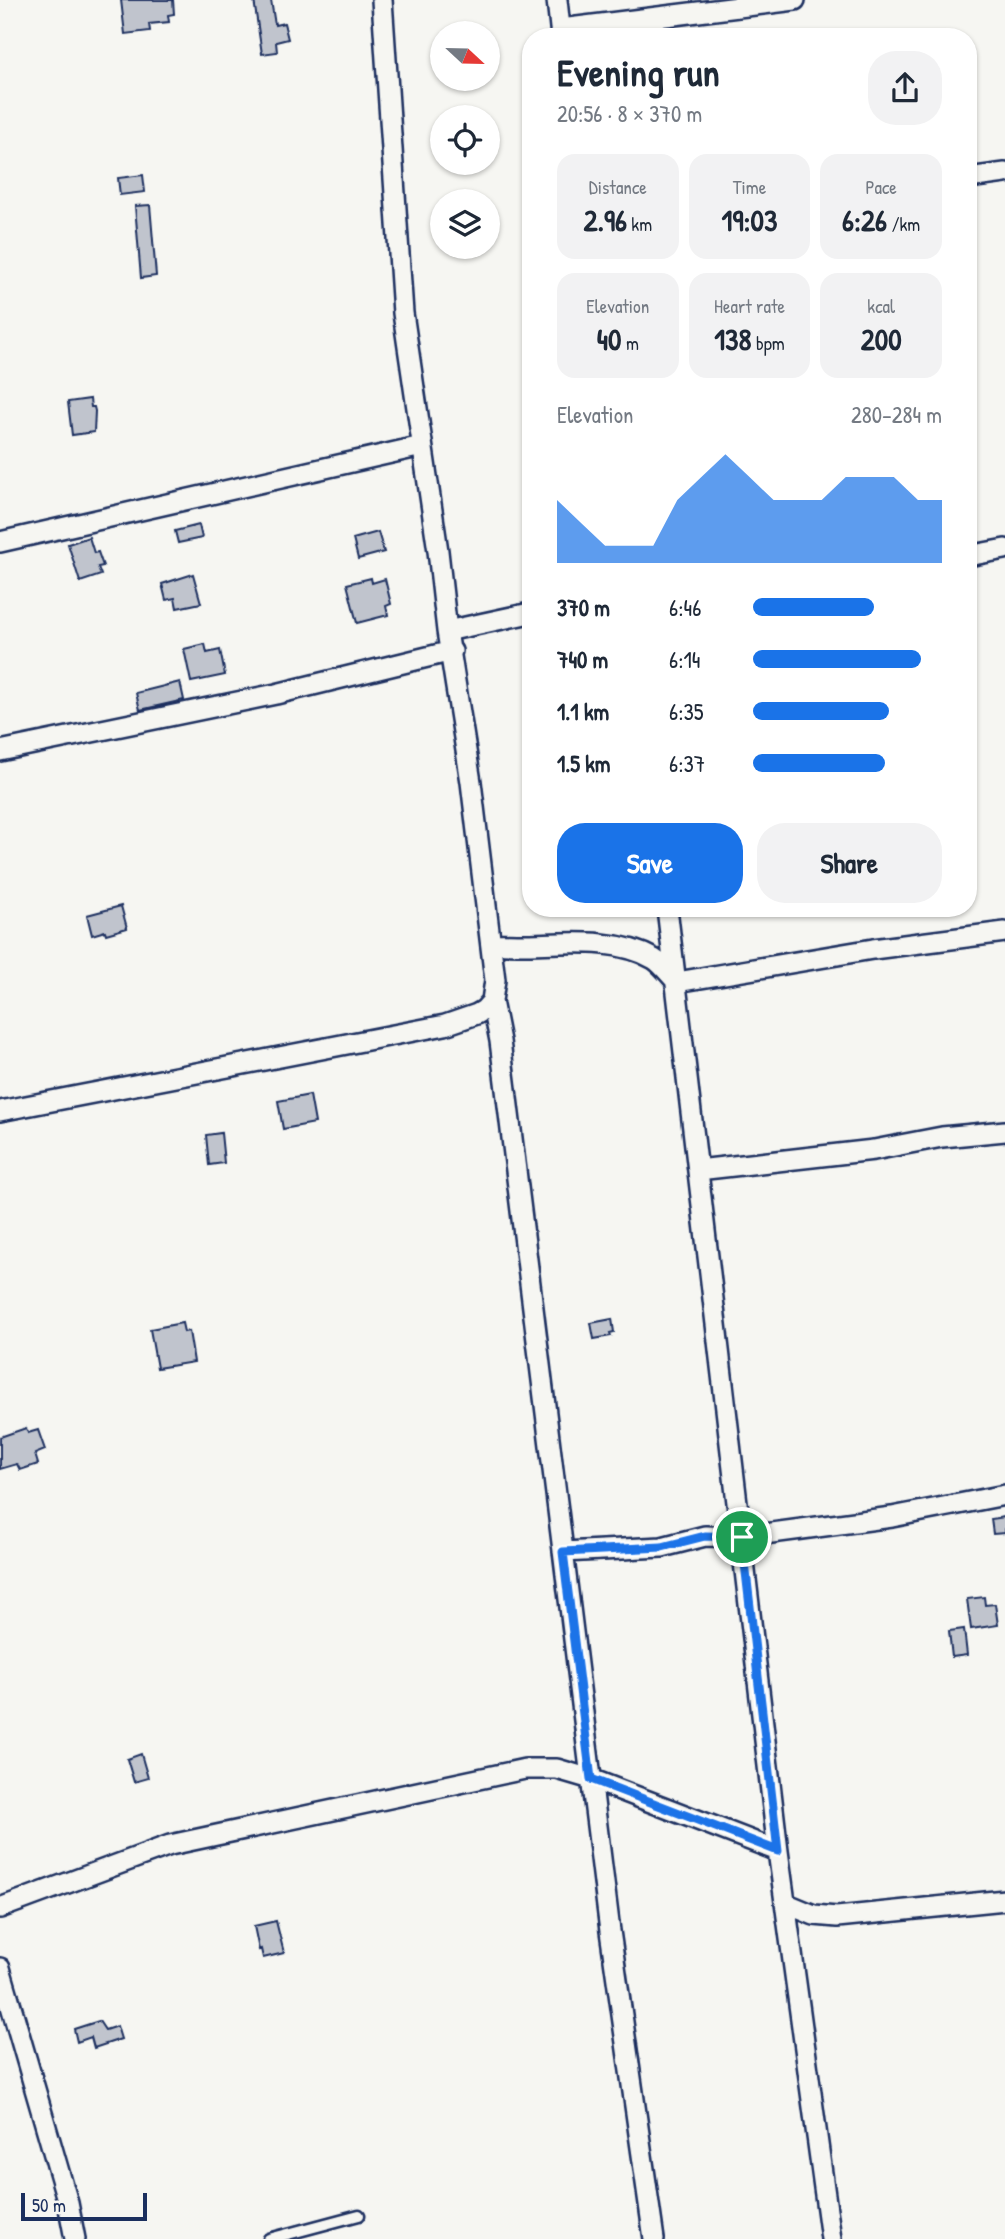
<!DOCTYPE html>
<html lang="en">
<head>
<meta charset="utf-8">
<style>
  :root { --surface:#fff; --page:#f2f2f3; --text:#1f2937; --muted:#747a83; --accent:#1a73e8 }
  body { margin:0; font-family:"Patrick Hand",sans-serif; background:var(--page); color:var(--text); height:100vh; display:flex; flex-direction:column; font-size:26px; white-space:nowrap }
  * { box-sizing:border-box; margin:0 }
  p { font-size:23px; color:var(--muted) }
  .icon { flex:none; width:38px; height:38px; fill:none; stroke:currentColor; stroke-width:2; stroke-linecap:round; stroke-linejoin:round }
  .map { position:relative; flex:1; overflow:hidden }
  .panel { position:absolute; left:522px; top:28px; width:455px; height:889px; display:flex; flex-direction:column; background:var(--surface); border-radius:28px; box-shadow:0 2px 5px #0004 }
  .panel>* { flex:none }
  .needle { width:46px; rotate:112deg }
  .buttons { position:absolute; left:430px; top:21px; display:grid; gap:14px }
  .buttons a { display:grid; place-items:center; width:70px; height:70px; border-radius:50%; background:var(--surface); box-shadow:0 2px 5px #0004; font-size:35px }
  .scale { position:absolute; left:21px; bottom:18px; width:126px; box-sizing:border-box; padding-left:7px; border:4px solid #1b2f5e; border-top:0; font-size:19px; line-height:24px; white-space:nowrap; color:#1b2f5e; -webkit-text-stroke:5px #f6f6f2; paint-order:stroke }
  .pin { position:absolute; display:grid; place-items:center; width:60px; height:60px; color:#fff; margin:-30px; border:4px solid #fff; border-radius:50%; box-shadow:0 2px 7px #0007 }
  .round { display:grid; place-items:center; flex:none; width:74px; height:74px; border-radius:28px; background:var(--page) }
  .headline { display:flex; align-items:center; justify-content:space-between; height:119px; padding:0 35px }
  h1 { font-size:38px; font-weight:800; line-height:52px }
  .stats { display:grid; grid-template-columns:repeat(3,1fr); gap:10px; height:119px; padding:7px 35px }
  .stats div { display:grid; align-content:center; border-radius:18px; background:var(--page); text-align:center }
  .stats b { font-size:30px; font-weight:800 }
  .stats small { font-size:19px; font-weight:400 }
  .stats p { font-size:19px }
  .chart { height:196px; padding:14px 35px }
  .chart p { display:flex; justify-content:space-between }
  .chart svg { width:100%; height:126px; margin-top:7px; fill:var(--accent); opacity:.7 }
  .action { display:flex; gap:14px; margin-top:auto; padding:14px 35px }
  .action a { flex:1; height:80px; border-radius:28px; background:var(--accent); color:#fff; font-size:28px; font-weight:800; line-height:80px; text-align:center }
  .action a+a { background:var(--page); color:var(--text) }
  ul { padding:0 35px; list-style:none; font-size:23px }
  li { display:grid; grid-template-columns:112px 84px 1fr; align-items:center; height:52px }
  li i { height:18px; border-radius:9px; background:var(--accent) }
  .map>svg:first-child { display:block }
</style>
</head>
<body>
<div class="map">
<svg width="1005" height="2239" viewBox="0 0 1005 2239">
  <rect width="100%" height="100%" fill="#f6f6f2"/>
  <filter id="ink" filterUnits="userSpaceOnUse"><feTurbulence type="fractalNoise" baseFrequency=".0143" numOctaves="2"/><feDisplacementMap in="SourceGraphic" scale="14" xChannelSelector="R" yChannelSelector="G"/><feConvolveMatrix kernelMatrix="1 2 1 2 8 2 1 2 1" color-interpolation-filters="sRGB"/></filter>
  <g filter="url(#ink)">
    <path fill="#c0c4cd" stroke="#1b2f5e" stroke-width="2" d="M121,0H173L174,14L168,15L169,22L149,24L150,31L125,34Z
      M254,0H271L275,25L284,23L288,39L276,42L277,52L262,54Z
      M143,175L145,192L120,195L118,178Z
      M150,205L156,276L141,278L135,206Z
      M90,399L91,407H94L95,411L94,432L72,435L68,402Z
      M199,525L202,538L178,543L175,531Z
      M378,532L384,552L358,559L353,539Z
      M89,537L94,553L98,552L103,566L98,567L101,575L80,582L68,544Z
      M193,574L201,603L177,608L175,598L166,600L162,584Z
      M371,578L372,583L385,579L391,604L386,606L388,615L357,623L347,584Z
      M205,644L207,653L220,650L225,675L191,682L184,649Z
      M180,682L184,700L140,710L136,693Z
      M121,906L127,928L106,934L105,931L92,935L87,915Z
      M310,1095L315,1123L283,1129L278,1101Z
      M221,1133L224,1163L209,1165L206,1135Z
      M612,1319L614,1332L610,1333L611,1336L594,1339L591,1323Z
      M182,1323L184,1332L189,1331L194,1362L157,1368L150,1329Z
      M26,1428L28,1433L38,1430L45,1450L35,1454L38,1464L20,1470L17,1464L0,1469V1437Z
      M1005,1517V1533L993,1534L991,1519Z
      M984,1597L985,1605L995,1604L998,1625L971,1629L967,1599Z
      M964,1629L967,1655L952,1657L949,1631Z
      M141,1754L148,1778L134,1782L127,1759Z
      M276,1921L284,1953L263,1958L261,1949L259,1950L254,1926Z
      M99,2021L105,2030L117,2026L121,2039L94,2048L91,2037L77,2042L74,2029Z"/>
    <g fill="none" stroke-linecap="round" stroke-linejoin="round">
      <g stroke="#1b2f5e" stroke-width="15">
        <path id="lane" d="M269,2239L359,2215"/>
      </g>
      <g stroke="#1b2f5e" stroke-width="24">
        <path id="street" d="M557,0L561,37
          M561,29L795,0
          M968,178L1005,173
          M0,542L422,446
          M968,556L1005,549
          M447,631L530,613
          M0,751L276,694L452,651
          M667,908L778,1851L831,2239
          M492,943C543,948 607,932 654,959C662,964 670,975 677,982L873,949L1005,932
          M492,1001L500,1041L610,1931L654,2239
          M0,1111L445,1025L477,1014L484,1010L492,1001L495,980L471,782L447,631L438,551L403,313L382,0
          M698,1170L874,1150L942,1137L1005,1131
          M563,1552L662,1547L705,1536L742,1537L892,1517L1005,1495
          M785,1903L814,1915L837,1917L1005,1900
          M0,1908L170,1845L525,1769H557L591,1779L778,1851
          M0,1968L68,2203L75,2239"/>
      </g>
      <use href="#lane" stroke="#f6f6f2" stroke-width="10"/>
      <use href="#street" stroke="#f6f6f2" stroke-width="19"/>
    </g>
  </g>
  <g fill="none" stroke-linecap="round" stroke-linejoin="round" filter="url(#ink)">
    <g stroke="#fff" stroke-width="14">
      <path id="route" d="M705,1536L742,1537L778,1851L591,1779L563,1552L662,1547Z"/>
    </g>
    <use href="#route" stroke="#1a73e8" stroke-width="9"/>
  </g>
</svg>
<div class="buttons">
<a><svg class="needle" viewBox="-14 -14 28 28"><path d="M0-13l5 13h-10z" fill="#e53935"/><path d="M0 13l5-13h-10z" fill="#747a83"/></svg></a>
<a><svg class="icon" aria-label="locate" viewBox="0 0 24 24"><circle cx="12" cy="12" r="6"/><path d="M12 2v4M12 18v4M2 12h4M18 12h4"/></svg></a>
<a><svg class="icon" aria-label="layers" viewBox="0 0 24 24"><path d="M12 4l9 5-9 5-9-5zM3 14l9 5 9-5"/></svg></a>
</div>
<div class="scale">50 m</div>
<div class="pin" style="left:742px;top:1537px;background:#1e9e55"><svg class="icon" aria-label="arrive" viewBox="0 0 24 24"><path d="M6 21V4h12l-3 4 3 4H6"/></svg></div>
<section class="panel">
<div class="headline"><div><h1>Evening run</h1><p>20:56 · 8 × 370 m</p></div><a class="round"><svg class="icon" aria-label="share" viewBox="0 0 24 24"><path d="M12 15V3M7 8l5-5 5 5M5 13v7h14v-7"/></svg></a></div>
<div class="stats">
<div><p>Distance</p><b>2.96<small> km</small></b></div>
<div><p>Time</p><b>19:03</b></div>
<div><p>Pace</p><b>6:26<small> /km</small></b></div>
</div>
<div class="stats">
<div><p>Elevation</p><b>40<small> m</small></b></div>
<div><p>Heart rate</p><b>138<small> bpm</small></b></div>
<div><p>kcal</p><b>200</b></div>
</div>
<div class="chart"><p><span>Elevation</span>280–284 m</p>
<svg viewBox="0 0 160 44" preserveAspectRatio="none"><path d="M0 44V22L10 30L20 38L30 38L40 38L50 22L60 14L70 6L80 14L90 22L100 22L110 22L120 14L130 14L140 14L150 22L160 22V44z"/></svg>
</div>
<ul>
<li><b>370 m</b>6:46<i style="width:64%"></i></li>
<li><b>740 m</b>6:14<i style="width:89%"></i></li>
<li><b>1.1 km</b>6:35<i style="width:72%"></i></li>
<li><b>1.5 km</b>6:37<i style="width:70%"></i></li>
</ul>
<div class="action"><a>Save</a><a>Share</a></div>
</section>
</div>
</body>
</html>
